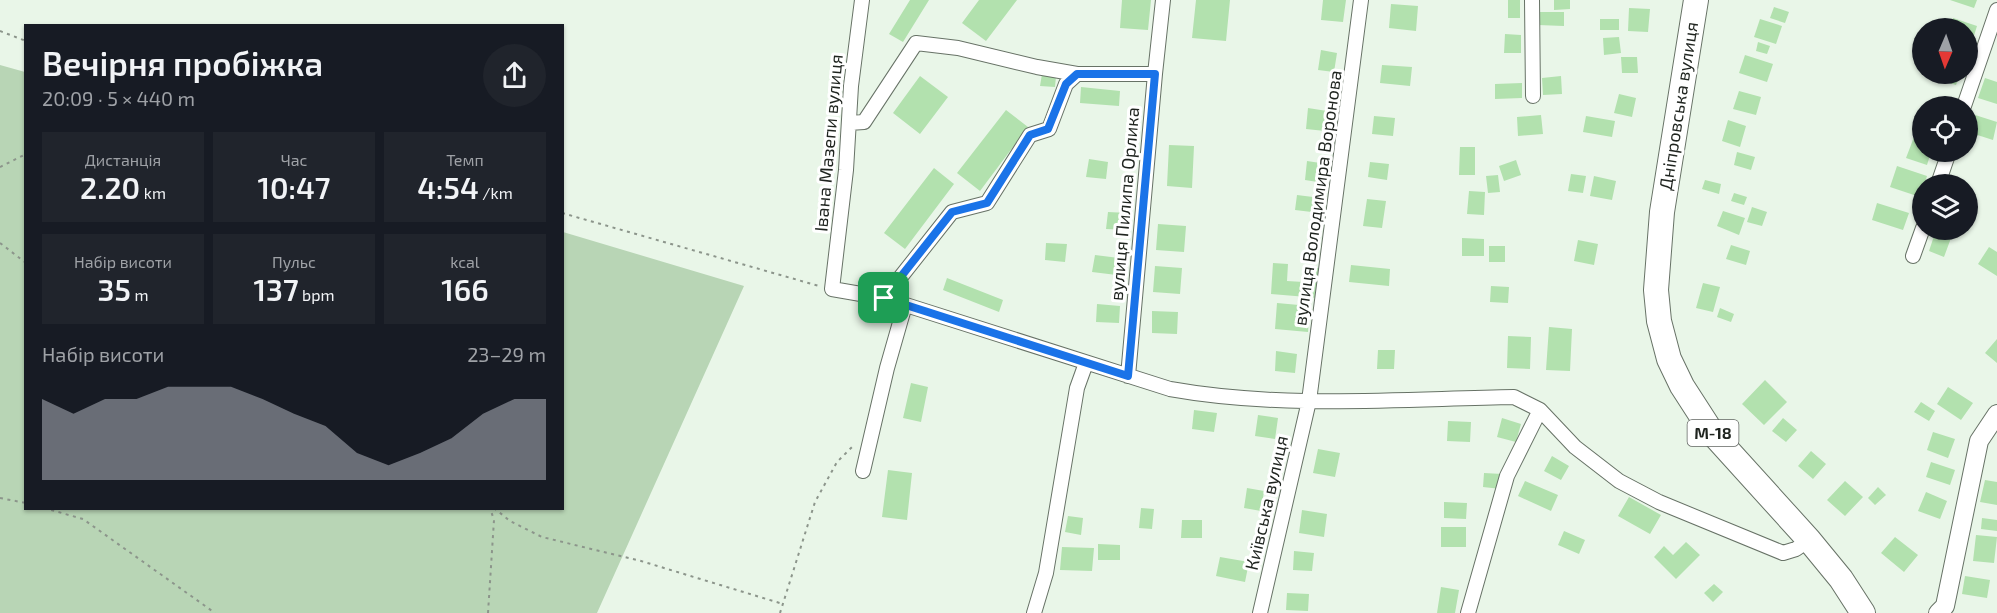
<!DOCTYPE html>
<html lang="uk">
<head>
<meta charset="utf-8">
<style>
  :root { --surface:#171b24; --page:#20242c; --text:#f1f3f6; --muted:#9ea1a6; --accent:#8c9099 }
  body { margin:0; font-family:"Exo 2",sans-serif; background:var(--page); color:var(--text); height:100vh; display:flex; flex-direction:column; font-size:22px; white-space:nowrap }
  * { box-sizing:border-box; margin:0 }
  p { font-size:20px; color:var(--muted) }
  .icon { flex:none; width:33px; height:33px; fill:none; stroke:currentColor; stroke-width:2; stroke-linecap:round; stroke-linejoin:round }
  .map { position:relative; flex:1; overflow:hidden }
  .drawer { position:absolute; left:24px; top:24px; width:540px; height:486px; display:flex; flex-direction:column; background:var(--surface); border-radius:0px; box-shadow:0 2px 4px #0004 }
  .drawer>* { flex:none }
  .needle { width:39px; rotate:182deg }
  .fabs { position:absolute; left:1912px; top:18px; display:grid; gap:12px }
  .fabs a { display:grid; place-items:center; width:66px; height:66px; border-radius:50%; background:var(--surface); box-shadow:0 2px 4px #0004; font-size:30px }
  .pin { position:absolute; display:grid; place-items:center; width:51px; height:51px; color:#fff; margin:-26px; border-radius:12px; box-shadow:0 3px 9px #0006 }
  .round { display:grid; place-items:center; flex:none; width:63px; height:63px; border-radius:32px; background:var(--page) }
  .headline { display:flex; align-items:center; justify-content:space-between; height:102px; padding:0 18px }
  h1 { font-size:33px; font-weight:600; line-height:45px }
  .stats { display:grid; grid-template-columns:repeat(3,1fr); gap:9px; height:102px; padding:6px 18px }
  .stats div { display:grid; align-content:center; border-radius:0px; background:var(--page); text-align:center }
  .stats b { font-size:30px; font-weight:600 }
  .stats small { font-size:16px; font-weight:400 }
  .stats p { font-size:16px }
  .chart { height:168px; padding:12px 18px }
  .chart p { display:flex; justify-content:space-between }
  .chart svg { width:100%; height:108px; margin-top:6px; fill:var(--accent); opacity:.7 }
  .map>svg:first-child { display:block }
</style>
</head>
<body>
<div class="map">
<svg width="1997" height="613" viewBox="0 0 1997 613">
  <rect width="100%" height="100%" fill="#e9f6e8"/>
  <path fill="#b8d5b5" d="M0,65L25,72L26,508H562L563,232L744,286L597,613H0Z"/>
  <path fill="#b2e1ae" d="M910,0H929L903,42L889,34Z
    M979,0H1017L986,41L962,23Z
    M1122,0H1151L1148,30L1120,28Z
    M1196,0H1230L1226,41L1192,38Z
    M1323,0H1346L1343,22L1321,20Z
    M1508,0H1520V18H1508Z
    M1554,0H1570V9L1554,10Z
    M1950,0H1977L1974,8Z
    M1391,4L1418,6L1416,31L1389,28Z
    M1774,7L1789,12L1785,23L1770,18Z
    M1629,8L1650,9L1648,32L1628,31Z
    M1538,12H1564V26L1538,25Z
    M1953,18L1977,26L1972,42L1968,41V28H1949Z
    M1600,19H1619V30H1600Z
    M1760,19L1782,26L1776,44L1754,37Z
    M1505,34L1521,35V53H1504Z
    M1619,37L1621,53L1604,55L1603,38Z
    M1758,42L1770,46L1767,54L1756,51Z
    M1321,50L1337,53L1334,72L1318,70Z
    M1745,55L1773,64L1767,82L1739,73Z
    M1621,57H1637L1638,73H1622Z
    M1382,65L1412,67L1410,86L1380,83Z
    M1042,74L1056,76L1055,87L1040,86Z
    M1939,74H1960L1956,85L1937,79Z
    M920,76L948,97L920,134L893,113Z
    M1561,76L1562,94L1543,95L1542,78Z
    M1985,78L1997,82V104L1978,98Z
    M1522,83V98L1495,99V84Z
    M1081,87L1120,91L1119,106L1080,103Z
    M1739,91L1761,97L1756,115L1733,109Z
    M1619,94L1636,98L1632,117L1614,113Z
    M1308,108L1327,111L1325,131L1306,129Z
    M1006,110L1028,127L980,191L957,173Z
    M1972,114L1997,122L1993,140L1968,132Z
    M1541,115L1543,134L1518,136L1517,117Z
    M1374,116L1395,118L1393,136L1372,134Z
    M1586,116L1615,121L1612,137L1583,132Z
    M1728,120L1746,126L1740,147L1722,141Z
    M1914,137L1923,140V152H1931L1927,165L1906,158Z
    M1169,145L1194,146L1192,188L1167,186Z
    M1460,147H1475V175H1459Z
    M1737,152L1755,157L1751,170L1734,165Z
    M1089,159L1108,162L1106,179L1086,177Z
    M1516,160L1521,175L1504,181L1499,166Z
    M1307,161L1327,164L1324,183L1305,180Z
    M1370,162L1389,164L1387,180L1368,177Z
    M1897,166L1927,176L1920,197L1890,187Z
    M934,168L954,184L905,249L884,233Z
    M1571,174L1586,176L1583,193L1568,191Z
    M1498,175L1500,192L1488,193L1486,176Z
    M1594,176L1616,181L1612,200L1590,196Z
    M1950,176L1968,183L1967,184H1947Z
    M1705,180L1721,184L1719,194L1702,189Z
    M1469,191L1485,192L1484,215L1467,214Z
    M1734,193L1747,197L1744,205L1731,201Z
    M1297,195L1321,198L1320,213L1295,210Z
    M1367,199L1386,201L1382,228L1363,226Z
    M1877,203L1909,213L1903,230L1872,220Z
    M1752,207L1767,212L1762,226L1747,222Z
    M1723,211L1745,218L1739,235L1717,226Z
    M1108,212L1128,213L1127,230L1106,229Z
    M1158,224L1186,226L1184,252L1156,250Z
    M1935,233L1951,238L1944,257L1929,251Z
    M1462,238L1484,239V256H1462Z
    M1578,240L1598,244L1594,265L1574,261Z
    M1046,243L1067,244L1065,262L1045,260Z
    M1731,245L1750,251L1746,265L1726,259Z
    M1489,246H1505V262H1489Z
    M1989,247L1997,252V276L1978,264Z
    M1095,255L1127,259L1125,276L1092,272Z
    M1273,263L1288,264L1287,281L1320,283L1319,298L1271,294Z
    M1351,265L1390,269L1389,286L1349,282Z
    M1155,266L1182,268L1180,294L1153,292Z
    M1304,267L1319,268L1318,281L1303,280Z
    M947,278L1003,300L999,312L943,290Z
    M1703,283L1720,287L1713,312L1696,308Z
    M1491,286L1509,287L1508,303L1490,302Z
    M1277,303L1310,306L1308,332L1275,329Z
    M1097,304L1120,306L1119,323L1096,322Z
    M1720,308L1734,314L1731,322L1717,317Z
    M1152,311L1178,312L1177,334L1152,333Z
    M1549,327L1572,329L1570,371L1546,370Z
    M1508,336L1531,337L1530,369L1507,368Z
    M1997,339V363L1985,353Z
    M1378,350H1395L1394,369H1377Z
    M1276,351L1297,354L1295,373L1275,371Z
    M1765,380L1787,402L1764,425L1742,404Z
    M911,383L928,387L921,422L903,418Z
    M1948,387L1973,403L1961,420L1937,404Z
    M1921,402L1935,411L1929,421L1914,412Z
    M1194,410L1217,413L1214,432L1192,429Z
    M1258,415L1278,418L1275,439L1255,436Z
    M1502,418L1521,424L1516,442L1497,437Z
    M1783,418L1797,430L1786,442L1772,431Z
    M1448,421L1471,422L1470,442L1447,441Z
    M1933,432L1955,439L1948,458L1927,450Z
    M1318,449L1340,453L1335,477L1313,473Z
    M1811,451L1826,464L1813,479L1798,466Z
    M1552,456L1569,466L1561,480L1544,471Z
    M1931,462L1955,470L1950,485L1926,477Z
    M888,470L912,473L907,520L882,517Z
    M1484,473L1502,474L1501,489L1483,487Z
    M1985,480L1997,482V505L1980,502Z
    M1525,481L1558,495L1551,511L1518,496Z
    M1845,481L1863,497L1845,516L1827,500Z
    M1878,487L1886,495L1875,505L1868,498Z
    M1247,488L1264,491L1261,511L1244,508Z
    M1926,492L1947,501L1940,519L1918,511Z
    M1629,497L1661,515L1650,534L1618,516Z
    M1444,502L1467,503L1466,519L1444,518Z
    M1141,508L1154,509L1152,529L1139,528Z
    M1302,510L1327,514L1324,537L1299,533Z
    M1068,516L1083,518L1081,535L1065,532Z
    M1982,518L1997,520V531L1981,529Z
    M1182,520H1202V538H1181Z
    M1441,527H1466V547H1441Z
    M1564,531L1585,540L1579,554L1558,545Z
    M1976,535L1997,537L1994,563L1973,561Z
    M1895,537L1918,555L1904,572L1881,553Z
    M1686,542L1700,555L1676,579L1654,557L1664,546L1673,555Z
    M1098,544L1120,545V560H1098Z
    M1062,547L1094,548L1092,571L1060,570Z
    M1294,551L1314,553L1312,571L1293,570Z
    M1220,557L1249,562L1245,582L1216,576Z
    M1965,576L1990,580L1987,598L1962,594Z
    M1714,584L1723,592L1713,602L1704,593Z
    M1441,587L1459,590L1455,613H1437Z
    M1287,593L1309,594L1308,611L1286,610Z"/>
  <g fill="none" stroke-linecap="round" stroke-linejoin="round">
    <g stroke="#677266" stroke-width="16">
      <path id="minor" d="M862,0L851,86L846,170L832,289L884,298L1170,389C1282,409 1400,399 1514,397L1540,410L1575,447L1619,481L1659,502L1783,553L1796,549L1809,540
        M1532,0L1533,96
        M1964,106L1997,10
        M849,123L864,122L916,43L958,48L1037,67L1077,74
        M1938,184L1949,152
        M1913,256L1923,228
        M884,298L952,212L987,203L1030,135L1049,129L1066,84L1077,74H1155
        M1128,376L1155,74L1163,0
        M863,471L887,368L905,305
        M1034,613L1046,573L1077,388L1086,363
        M1260,613L1309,401L1361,0
        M1468,613L1507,476L1540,410"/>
    </g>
    <g stroke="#677266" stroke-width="20">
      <path id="tertiary" d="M1938,613L1945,606L1979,441L1997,414"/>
    </g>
    <g stroke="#677266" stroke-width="26">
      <path id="trunk" d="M1696,0L1662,212L1656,290L1659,321L1669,359L1682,386L1713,434L1809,540L1841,579L1863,613"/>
    </g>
    <path stroke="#8c958b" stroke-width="2" stroke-dasharray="3 4.5" stroke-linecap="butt" d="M0,31L26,41
      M0,167L26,154
      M562,213L819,286
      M0,243L26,263
      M0,498L26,503
      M44,508L83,519L215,613
      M494,508L510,521L542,537L641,561L783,604
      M488,613L494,520L490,508
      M780,613L815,502L837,462L854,445"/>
    <use href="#minor" stroke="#fff" stroke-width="14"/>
    <use href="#tertiary" stroke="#fff" stroke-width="18"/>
    <use href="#trunk" stroke="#fff" stroke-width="24"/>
  </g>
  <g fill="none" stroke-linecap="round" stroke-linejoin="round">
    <g stroke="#fff" stroke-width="12">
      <path id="route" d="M1077,74H1155L1128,376L884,298L952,212L987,203L1030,135L1048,129L1066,84Z"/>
    </g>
    <use href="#route" stroke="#1a73e8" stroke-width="8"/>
  </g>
  <g text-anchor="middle" stroke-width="6" stroke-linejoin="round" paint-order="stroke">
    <rect fill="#fff" stroke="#626662" stroke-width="1.5" x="1687.5" y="420" width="51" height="26" rx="4.5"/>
    <g font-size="16" font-weight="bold" fill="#1f241f">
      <text x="1713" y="439">М-18</text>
    </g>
    <g font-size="18" fill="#1f241f" stroke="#fff">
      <text transform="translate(1679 106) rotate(-81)" y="6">Дніпровська вулиця</text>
      <text transform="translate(829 143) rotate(-85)" y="6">Івана Мазепи вулиця</text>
      <text transform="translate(1318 198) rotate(-82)" y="6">вулиця Володимира Воронова</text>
      <text transform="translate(1125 204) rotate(-85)" y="6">вулиця Пилипа Орлика</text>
      <text transform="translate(1267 503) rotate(-77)" y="6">Київська вулиця</text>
    </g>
  </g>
</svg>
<div class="fabs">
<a><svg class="needle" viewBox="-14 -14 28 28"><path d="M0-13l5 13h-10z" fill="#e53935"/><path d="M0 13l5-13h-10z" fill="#9ea1a6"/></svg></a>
<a><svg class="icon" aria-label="locate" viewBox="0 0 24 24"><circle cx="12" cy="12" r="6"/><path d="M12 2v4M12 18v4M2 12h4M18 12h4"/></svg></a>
<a><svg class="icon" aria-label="layers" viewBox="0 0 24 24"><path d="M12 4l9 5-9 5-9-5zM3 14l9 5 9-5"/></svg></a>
</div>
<div class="pin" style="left:884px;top:298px;background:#1e9e55"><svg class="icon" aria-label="arrive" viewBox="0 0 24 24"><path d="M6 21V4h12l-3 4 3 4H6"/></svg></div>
<section class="drawer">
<div class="headline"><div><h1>Вечірня пробіжка</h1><p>20:09 · 5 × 440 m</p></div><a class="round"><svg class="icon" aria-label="share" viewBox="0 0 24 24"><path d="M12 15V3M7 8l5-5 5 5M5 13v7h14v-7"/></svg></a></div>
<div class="stats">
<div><p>Дистанція</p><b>2.20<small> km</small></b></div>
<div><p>Час</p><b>10:47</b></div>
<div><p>Темп</p><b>4:54<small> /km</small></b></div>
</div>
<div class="stats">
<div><p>Набір висоти</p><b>35<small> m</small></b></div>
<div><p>Пульс</p><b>137<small> bpm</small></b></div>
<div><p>kcal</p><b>166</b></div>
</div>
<div class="chart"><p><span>Набір висоти</span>23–29 m</p>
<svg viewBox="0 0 160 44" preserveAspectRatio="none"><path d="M0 44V11L10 17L20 11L30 11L40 6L50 6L60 6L70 11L80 17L90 22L100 33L110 38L120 33L130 27L140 17L150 11L160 11V44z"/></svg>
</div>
</section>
</div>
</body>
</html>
